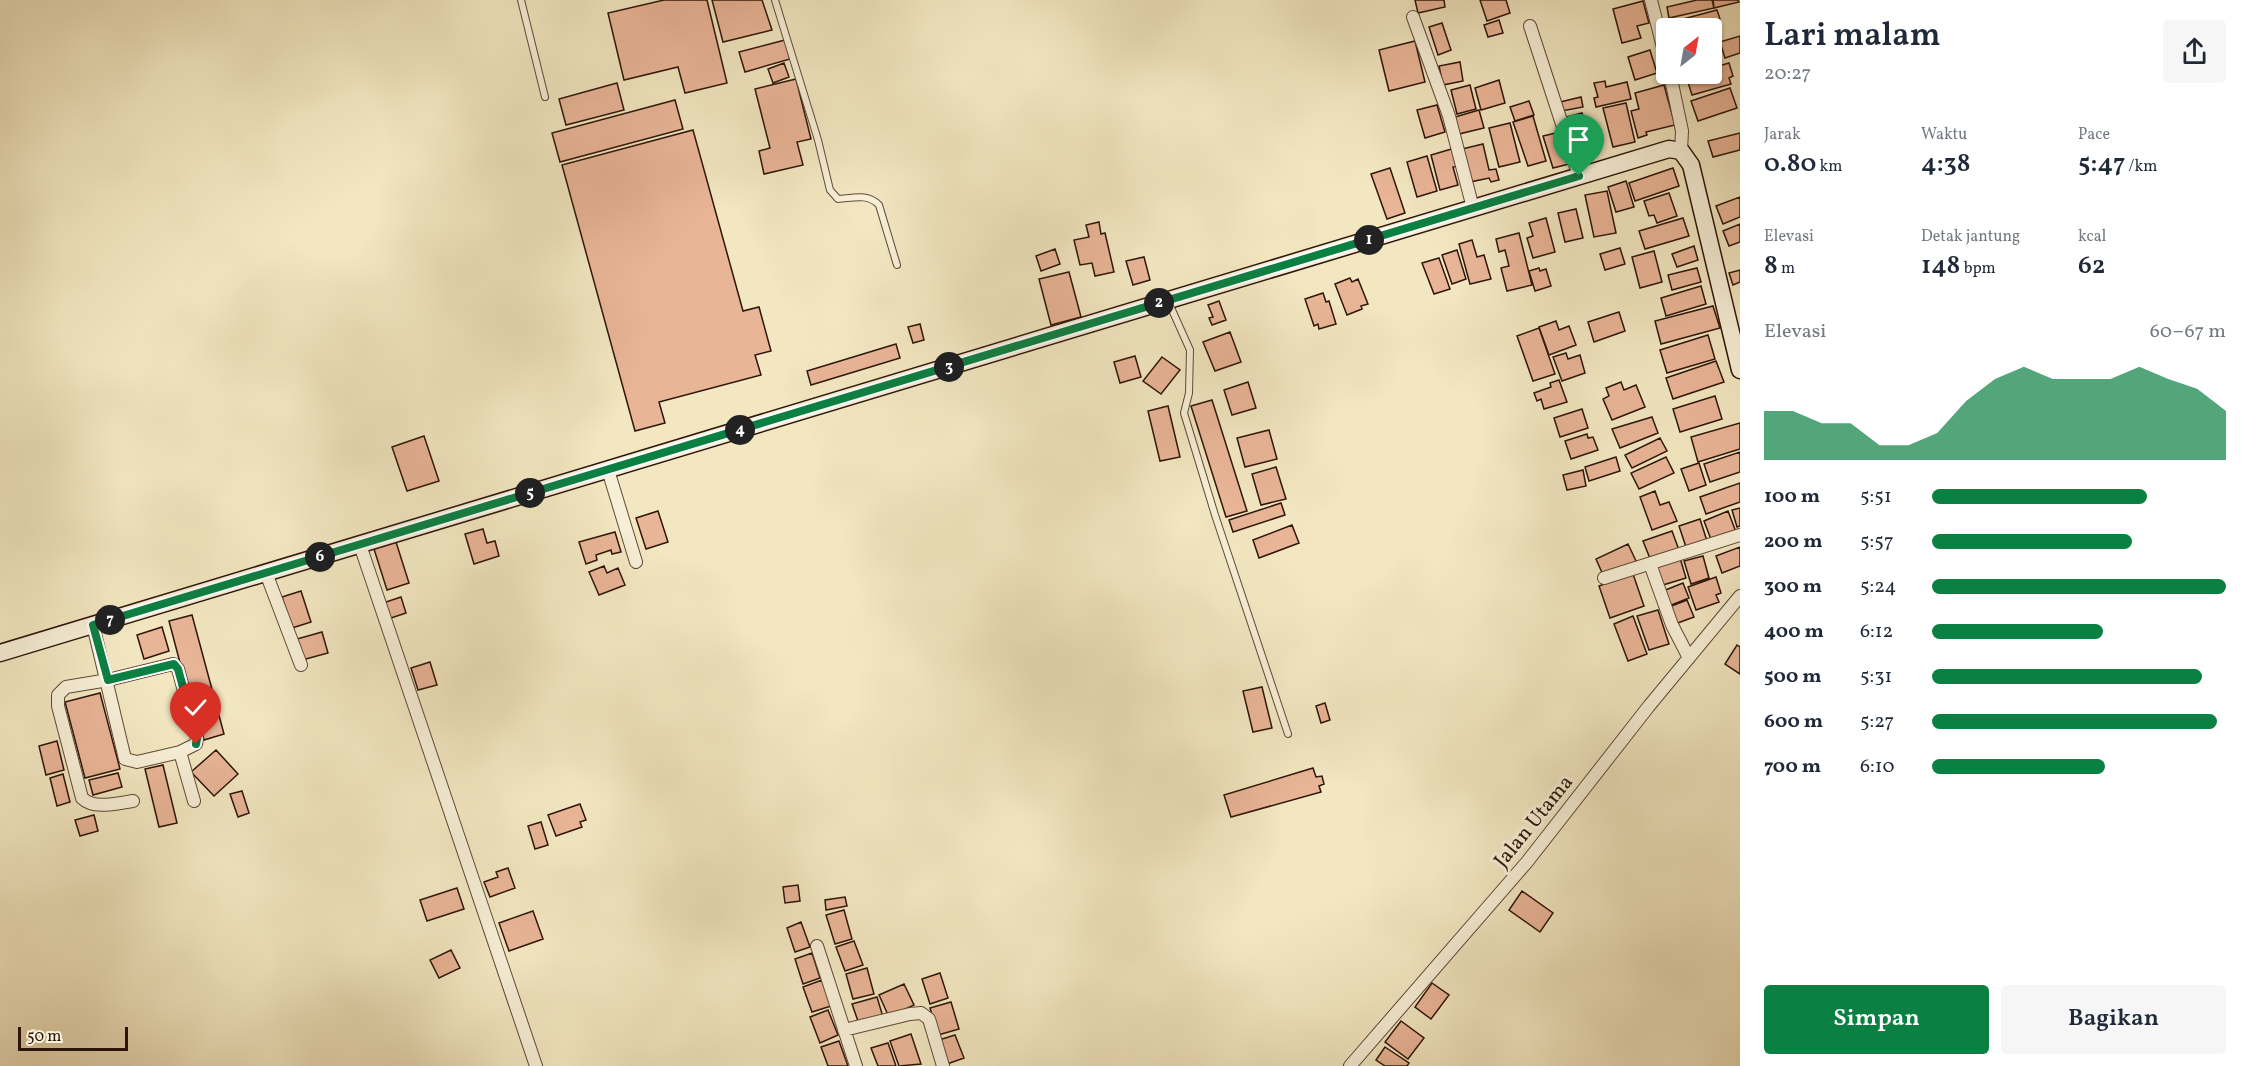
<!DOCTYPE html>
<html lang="id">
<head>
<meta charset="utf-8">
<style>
  :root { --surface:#fff; --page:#f6f6f7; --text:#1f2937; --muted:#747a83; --accent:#0b8043 }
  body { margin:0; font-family:Vollkorn,serif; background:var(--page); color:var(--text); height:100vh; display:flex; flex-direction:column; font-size:22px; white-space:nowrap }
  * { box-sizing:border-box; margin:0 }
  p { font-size:20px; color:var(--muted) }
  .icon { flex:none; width:33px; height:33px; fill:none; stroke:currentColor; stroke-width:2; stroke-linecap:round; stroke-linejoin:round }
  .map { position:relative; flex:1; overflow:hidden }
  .sheet { display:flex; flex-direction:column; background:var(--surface); width:510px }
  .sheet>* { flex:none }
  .needle { width:39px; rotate:31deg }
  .fabs { position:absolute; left:1656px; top:18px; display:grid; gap:12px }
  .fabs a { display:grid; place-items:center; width:66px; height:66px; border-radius:6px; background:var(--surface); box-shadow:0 2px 4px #0004; font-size:30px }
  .scale { position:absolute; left:18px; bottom:15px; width:110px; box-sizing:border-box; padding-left:6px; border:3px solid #2e1509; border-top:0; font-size:16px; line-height:21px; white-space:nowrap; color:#2e1509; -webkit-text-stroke:4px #f7efd7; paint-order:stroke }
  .pin { position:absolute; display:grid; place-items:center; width:51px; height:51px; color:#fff; margin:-62px -26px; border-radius:50% 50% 50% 0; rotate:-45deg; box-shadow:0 0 6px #0007 }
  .pin .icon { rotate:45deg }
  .km { position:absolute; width:30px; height:30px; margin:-15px; border-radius:50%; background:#222; color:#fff; font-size:16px; line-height:30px; text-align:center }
  .round { display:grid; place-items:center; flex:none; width:63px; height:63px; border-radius:6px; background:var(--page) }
  .summary { display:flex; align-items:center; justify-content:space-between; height:102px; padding:0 24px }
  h1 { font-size:33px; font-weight:600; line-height:45px }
  .stats { display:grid; grid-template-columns:repeat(3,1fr); gap:9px; height:102px; padding:6px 24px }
  .stats div { display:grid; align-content:center }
  .stats b { font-size:26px; font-weight:600 }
  .stats small { font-size:16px; font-weight:400 }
  .stats p { font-size:16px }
  .chart { height:168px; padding:12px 24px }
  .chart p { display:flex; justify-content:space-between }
  .chart svg { width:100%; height:108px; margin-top:6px; fill:var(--accent); opacity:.7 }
  .cta { display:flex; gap:12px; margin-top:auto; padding:12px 24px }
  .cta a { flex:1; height:69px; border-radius:6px; background:var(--accent); color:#fff; font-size:24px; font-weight:600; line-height:69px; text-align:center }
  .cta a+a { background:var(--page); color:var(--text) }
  ul { padding:0 24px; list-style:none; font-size:20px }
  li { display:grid; grid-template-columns:96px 72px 1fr; align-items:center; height:45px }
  li i { height:15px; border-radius:8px; background:var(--accent) }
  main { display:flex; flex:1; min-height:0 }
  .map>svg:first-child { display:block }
</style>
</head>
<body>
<main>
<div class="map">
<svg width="1740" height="1066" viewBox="0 0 1740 1066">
  <rect width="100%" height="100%" fill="#f2e7c1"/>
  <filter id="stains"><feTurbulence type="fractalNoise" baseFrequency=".00333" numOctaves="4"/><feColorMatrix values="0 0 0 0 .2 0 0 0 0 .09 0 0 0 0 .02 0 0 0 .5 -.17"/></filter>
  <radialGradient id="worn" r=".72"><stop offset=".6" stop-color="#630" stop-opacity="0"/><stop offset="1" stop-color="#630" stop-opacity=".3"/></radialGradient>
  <path fill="#e9b597" stroke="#2e1509" stroke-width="1.5" d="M664,0H707L727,83L685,93L678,67L624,80L608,13Z
    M712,0H762L772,30L723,42Z
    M1415,0H1444L1445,7L1418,13Z
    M1480,0H1506L1510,13L1487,21Z
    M1697,0H1712L1714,8L1669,18L1667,7Z
    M1713,0H1738L1739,2L1714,8Z
    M1643,1L1649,23L1637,26L1641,38L1622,43L1613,9Z
    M1717,10L1720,19L1683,28H1669L1668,23Z
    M1499,20L1503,33L1488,37L1484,25Z
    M1442,23L1451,50L1438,55L1429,27Z
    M1715,24L1719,39L1712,41V28H1699Z
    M1740,36V53L1725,58L1720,42Z
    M785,40L790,59L745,72L739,52Z
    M1415,41L1425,82L1389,91L1379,50Z
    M1715,44L1719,60L1712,62V45Z
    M1650,50L1657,73L1635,80L1628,57Z
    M1460,62L1463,81L1443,85L1439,66Z
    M784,63L789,77L773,83L768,69Z
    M1729,63L1733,76L1729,78L1731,84L1692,95L1686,76L1712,74V68Z
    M796,79L811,139L797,142L803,165L764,174L759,151L770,148L755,89Z
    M1499,80L1505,103L1481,110L1475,88Z
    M1605,81L1606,87L1627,82L1631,99L1596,107L1594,98L1598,97L1594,83Z
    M617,83L624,110L566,125L559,99Z
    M1470,85L1476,109L1457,114L1451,90Z
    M1664,85L1675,125L1646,132L1647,135L1638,138L1631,111L1639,109L1635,93Z
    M1730,88L1737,108L1698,121L1691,101Z
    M1581,97L1583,107L1562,111L1560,102Z
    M675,100L683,129L560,162L552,133Z
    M1529,101L1534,115L1515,121L1510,107Z
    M1626,103L1635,142L1613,147L1603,108Z
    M1437,105L1445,132L1425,138L1417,110Z
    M1479,110L1484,128L1459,134L1455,117Z
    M1582,113L1590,142L1572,147L1563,118Z
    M1533,116L1546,161L1528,166L1513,122Z
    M1510,123L1520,162L1499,167L1489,128Z
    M693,130L743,311L759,307L771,351L755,355L761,375L659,402L665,423L635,431L562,165Z
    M1560,132L1569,164L1553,168L1543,136Z
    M1740,133V150L1713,157L1708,141Z
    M1483,144L1489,170L1496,169L1499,180L1491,182L1489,178L1470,182L1462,149Z
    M1455,148L1460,166L1453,167L1458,185L1440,190L1431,155Z
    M1427,156L1437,191L1417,197L1407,162Z
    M1390,168L1405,213L1387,219L1371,174Z
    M1673,168L1679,186L1635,201L1629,183Z
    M1626,181L1634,207L1616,212L1608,187Z
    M1607,191L1616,233L1594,237L1585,195Z
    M1669,193L1677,216L1657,223L1654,215L1649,216L1644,201Z
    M1740,197V217L1723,224L1716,206Z
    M1576,209L1583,238L1565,242L1558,213Z
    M1546,218L1555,252L1533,258L1527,238L1533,236L1529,223Z
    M1683,218L1689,236L1645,249L1639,231Z
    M1099,222L1101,234L1105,233L1114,272L1095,276L1092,263L1080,265L1074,240L1089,237L1086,225Z
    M1740,224V242L1729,246L1723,231Z
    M1519,233L1532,285L1507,291L1501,268L1509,266L1505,250L1499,252L1496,239Z
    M1472,240L1477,257L1484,255L1491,279L1470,284L1459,244Z
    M1694,246L1698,260L1677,267L1672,254Z
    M1620,248L1625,264L1605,270L1600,254Z
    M1055,249L1060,264L1041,271L1036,256Z
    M1457,250L1466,279L1452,284L1442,255Z
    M1654,251L1662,282L1640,288L1632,257Z
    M1144,257L1150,280L1133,285L1126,261Z
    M1439,258L1450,289L1434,294L1422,263Z
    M1539,268L1540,271L1546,269L1551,286L1535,291L1529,271Z
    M1697,268L1701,282L1672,290L1668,275Z
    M1740,270V282L1733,285L1729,273Z
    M1069,272L1081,317L1051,325L1039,279Z
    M1350,278L1352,282L1358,279L1368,304L1361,306L1362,309L1347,315L1335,284Z
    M1701,286L1706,304L1666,316L1661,298Z
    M1323,293L1326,302L1329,301L1336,324L1319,329L1318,324L1314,326L1305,299Z
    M1219,301L1226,320L1212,325L1209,318L1213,317L1208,305Z
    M1713,306L1720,328L1661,344L1655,321Z
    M1619,312L1625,331L1594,342L1588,322Z
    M1556,321L1559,330L1569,326L1576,345L1549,355L1539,327Z
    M920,324L924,340L913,343L908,327Z
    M1539,328L1555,374L1533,381L1517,336Z
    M1230,332L1241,362L1215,371L1203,342Z
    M1708,335L1715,359L1667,373L1660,350Z
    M896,344L900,358L811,385L807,371Z
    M1566,353L1568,359L1580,355L1585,373L1562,381L1553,357Z
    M1135,356L1141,377L1120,383L1114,362Z
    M1162,357L1180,370L1161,394L1143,381Z
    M1716,361L1724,382L1673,399L1666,378Z
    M1559,380L1567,402L1544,409L1541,399L1537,401L1534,393L1551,387L1550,383Z
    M1248,382L1256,408L1232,415L1224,390Z
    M1621,382L1624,390L1636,385L1645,407L1612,420L1603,399L1609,396L1606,388Z
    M1715,396L1722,419L1680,432L1673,409Z
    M1212,400L1247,511L1226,517L1191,406Z
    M1168,406L1180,457L1160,461L1148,411Z
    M1582,409L1588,428L1560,437L1554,418Z
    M1652,417L1658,433L1620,448L1612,429Z
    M1740,423V449L1698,462L1691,437Z
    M1269,430L1277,459L1245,467L1237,438Z
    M1587,434L1588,438L1593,437L1598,450L1571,459L1565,441Z
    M424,436L439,481L407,491L392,447Z
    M1660,438L1667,451L1632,468L1625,455Z
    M1740,452V472L1710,482L1704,464Z
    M1616,457L1620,471L1589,481L1585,467Z
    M1666,457L1674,473L1639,489L1631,473Z
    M1699,463L1706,485L1689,491L1681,469Z
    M1276,467L1286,499L1261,505L1252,474Z
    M1583,470L1586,486L1567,490L1563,475Z
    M1740,483V502L1706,514L1700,497Z
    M1655,491L1660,505L1669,502L1677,521L1652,530L1640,497Z
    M1281,503L1285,515L1233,532L1229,520Z
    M1740,508V526L1737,527L1732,510Z
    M658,511L668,542L646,549L636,518Z
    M1728,511L1736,532L1712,542L1704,521Z
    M1700,519L1707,541L1686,547L1679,526Z
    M1292,525L1299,543L1259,558L1253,540Z
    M483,529L487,543L495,541L499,556L474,564L465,534Z
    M1672,531L1679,550L1651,561L1643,541Z
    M615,532L621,552L612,554L611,550L596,555L597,560L586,564L579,542Z
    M396,542L409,583L387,590L374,549Z
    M1628,544L1637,563L1604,577L1596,559Z
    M1740,547V566L1722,573L1716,556Z
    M1703,556L1709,578L1691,584L1684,561Z
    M1680,558L1686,578L1663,585L1656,566Z
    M604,566L607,573L618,568L625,585L599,595L589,572Z
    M1633,574L1644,606L1610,618L1599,586Z
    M1716,577L1721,593L1716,595L1719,602L1696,610L1688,587Z
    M1683,583L1689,598L1669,606L1663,591Z
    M301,591L311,622L292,628L282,597Z
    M401,597L406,613L388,619L383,603Z
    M1687,600L1694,617L1675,624L1669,607Z
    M1658,610L1669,644L1649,650L1637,616Z
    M192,615L224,734L204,740L197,715L194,716L169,621Z
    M1633,616L1647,654L1628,661L1614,624Z
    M162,627L169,651L144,659L137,635Z
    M322,632L328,653L302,660L297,639Z
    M1737,645L1740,647V674L1725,664Z
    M430,662L437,685L418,690L411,668Z
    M1262,687L1272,728L1253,732L1243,691Z
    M100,693L120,769L85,778L65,702Z
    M1325,703L1330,720L1321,723L1316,706Z
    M57,741L64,770L46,775L39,746Z
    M216,750L238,774L214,796L191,772Z
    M163,765L177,823L159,827L145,769Z
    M1313,768L1316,777L1322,776L1324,784L1319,786L1321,792L1231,817L1224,795Z
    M118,773L122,787L93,795L89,780Z
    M63,774L70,802L57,806L50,778Z
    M242,791L249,813L238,817L230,794Z
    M580,804L586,820L580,822L582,827L556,836L548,815Z
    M94,815L98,831L80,836L75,820Z
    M541,822L548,845L535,849L528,826Z
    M508,868L515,888L490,897L484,882L498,877L496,872Z
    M798,885L800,901L785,903L783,887Z
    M457,888L464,909L427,921L420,900Z
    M1522,891L1553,913L1540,932L1509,910Z
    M845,897L847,906L826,910L825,900Z
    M844,910L852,939L835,944L826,915Z
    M533,911L543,939L509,951L499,923Z
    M801,922L810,947L795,952L787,928Z
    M854,941L863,965L845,971L836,947Z
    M451,950L460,968L439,978L430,960Z
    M812,953L820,978L803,984L795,959Z
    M867,968L874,994L853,999L846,974Z
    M940,973L948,998L930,1004L922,979Z
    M822,980L831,1006L812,1012L803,987Z
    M1432,983L1449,995L1431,1019L1415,1007Z
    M904,984L914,1005L889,1017L879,995Z
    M877,997L883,1017L859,1024L852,1004Z
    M951,1002L959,1029L938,1035L930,1008Z
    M828,1010L838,1035L820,1043L810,1017Z
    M1401,1021L1424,1038L1408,1059L1385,1042Z
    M911,1034L921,1064L899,1066L890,1041Z
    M955,1035L964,1058L947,1064L939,1040Z
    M839,1041L848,1066H828L821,1047Z
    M888,1043L896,1066H878L871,1048Z
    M1385,1047L1409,1063L1407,1066H1385L1376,1060Z"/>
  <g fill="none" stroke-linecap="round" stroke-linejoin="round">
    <g stroke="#5f4a37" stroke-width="8">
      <path id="lane" d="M521,0L545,97
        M775,0L818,140L830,190L838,199C853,198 868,193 879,205L897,265
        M1168,301L1190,350L1189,393L1184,413L1215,515L1288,734"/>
    </g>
    <g stroke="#5f4a37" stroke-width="14">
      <path id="street" d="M1651,0L1666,59
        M1413,17L1449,116L1473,208
        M1530,26L1579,176
        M1670,74L1682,131L1681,151
        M608,470L636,562
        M360,545L536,1066
        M1650,564L1672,625L1689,658
        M266,573L301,665
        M1604,578L1740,535
        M93,625L125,759L137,762L180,752L194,801
        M133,801C118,803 94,810 82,798L58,706V695L66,687L108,680L173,664L178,669L197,738L196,744L180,752
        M817,946L856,1066
        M844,1030L910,1014L921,1013L929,1019L943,1066
        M1350,1066L1527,862L1649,706L1740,596"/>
    </g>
    <g stroke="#2e1509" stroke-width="19">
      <path id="secondary" d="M0,653L1669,149L1681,151L1691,165L1740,370"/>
    </g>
    <use href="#lane" stroke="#f7efd7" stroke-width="6"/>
    <use href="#street" stroke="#f7efd7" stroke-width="12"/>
    <use href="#secondary" stroke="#f7efd7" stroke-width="16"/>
  </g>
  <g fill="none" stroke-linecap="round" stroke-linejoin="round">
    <g stroke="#fff" stroke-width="12">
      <path id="route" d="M196,744L197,738L178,669L174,664L108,680L93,625L1579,176"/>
    </g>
    <use href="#route" stroke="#0b8043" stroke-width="8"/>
  </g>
  <g text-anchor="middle" stroke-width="6" stroke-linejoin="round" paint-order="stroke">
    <g font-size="21" fill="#2e1509" stroke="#f7efd7">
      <text transform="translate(1533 821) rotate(-51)" y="7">Jalan Utama</text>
    </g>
  </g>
  <rect width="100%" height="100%" filter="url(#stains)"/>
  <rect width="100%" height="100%" fill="url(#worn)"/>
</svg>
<div class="fabs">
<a><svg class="needle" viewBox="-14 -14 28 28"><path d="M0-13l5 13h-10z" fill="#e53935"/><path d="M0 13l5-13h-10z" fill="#747a83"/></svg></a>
</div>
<div class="scale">50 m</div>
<div class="pin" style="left:1579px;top:176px;background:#1e9e55"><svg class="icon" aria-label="arrive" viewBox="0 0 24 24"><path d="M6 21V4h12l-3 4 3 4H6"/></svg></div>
<div class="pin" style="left:196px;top:744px;background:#d93025"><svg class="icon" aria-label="check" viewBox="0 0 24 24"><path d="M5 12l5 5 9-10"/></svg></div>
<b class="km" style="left:1369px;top:240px">1</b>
<b class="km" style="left:1159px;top:303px">2</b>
<b class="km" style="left:949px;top:367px">3</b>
<b class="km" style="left:740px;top:430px">4</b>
<b class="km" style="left:530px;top:493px">5</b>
<b class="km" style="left:320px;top:557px">6</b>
<b class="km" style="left:110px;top:620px">7</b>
</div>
<section class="sheet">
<div class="summary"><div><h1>Lari malam</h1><p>20:27</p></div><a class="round"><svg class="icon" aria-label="share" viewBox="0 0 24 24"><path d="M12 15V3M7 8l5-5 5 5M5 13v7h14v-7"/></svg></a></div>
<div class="stats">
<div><p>Jarak</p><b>0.80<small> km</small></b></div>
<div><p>Waktu</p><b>4:38</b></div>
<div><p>Pace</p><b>5:47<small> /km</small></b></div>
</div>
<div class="stats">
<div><p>Elevasi</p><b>8<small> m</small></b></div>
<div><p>Detak jantung</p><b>148<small> bpm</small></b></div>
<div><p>kcal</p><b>62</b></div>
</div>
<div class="chart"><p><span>Elevasi</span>60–67 m</p>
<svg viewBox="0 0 160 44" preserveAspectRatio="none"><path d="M0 44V24L10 24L20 29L30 29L40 38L50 38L60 33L70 20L80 11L90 6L100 11L110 11L120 11L130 6L140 11L150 15L160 24V44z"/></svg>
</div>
<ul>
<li><b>100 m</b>5:51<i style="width:73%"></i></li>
<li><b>200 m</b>5:57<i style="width:68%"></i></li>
<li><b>300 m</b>5:24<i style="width:100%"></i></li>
<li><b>400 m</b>6:12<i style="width:58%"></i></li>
<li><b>500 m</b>5:31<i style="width:92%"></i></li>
<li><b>600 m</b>5:27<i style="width:97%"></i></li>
<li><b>700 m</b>6:10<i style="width:59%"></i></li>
</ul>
<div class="cta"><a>Simpan</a><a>Bagikan</a></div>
</section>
</main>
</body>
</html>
